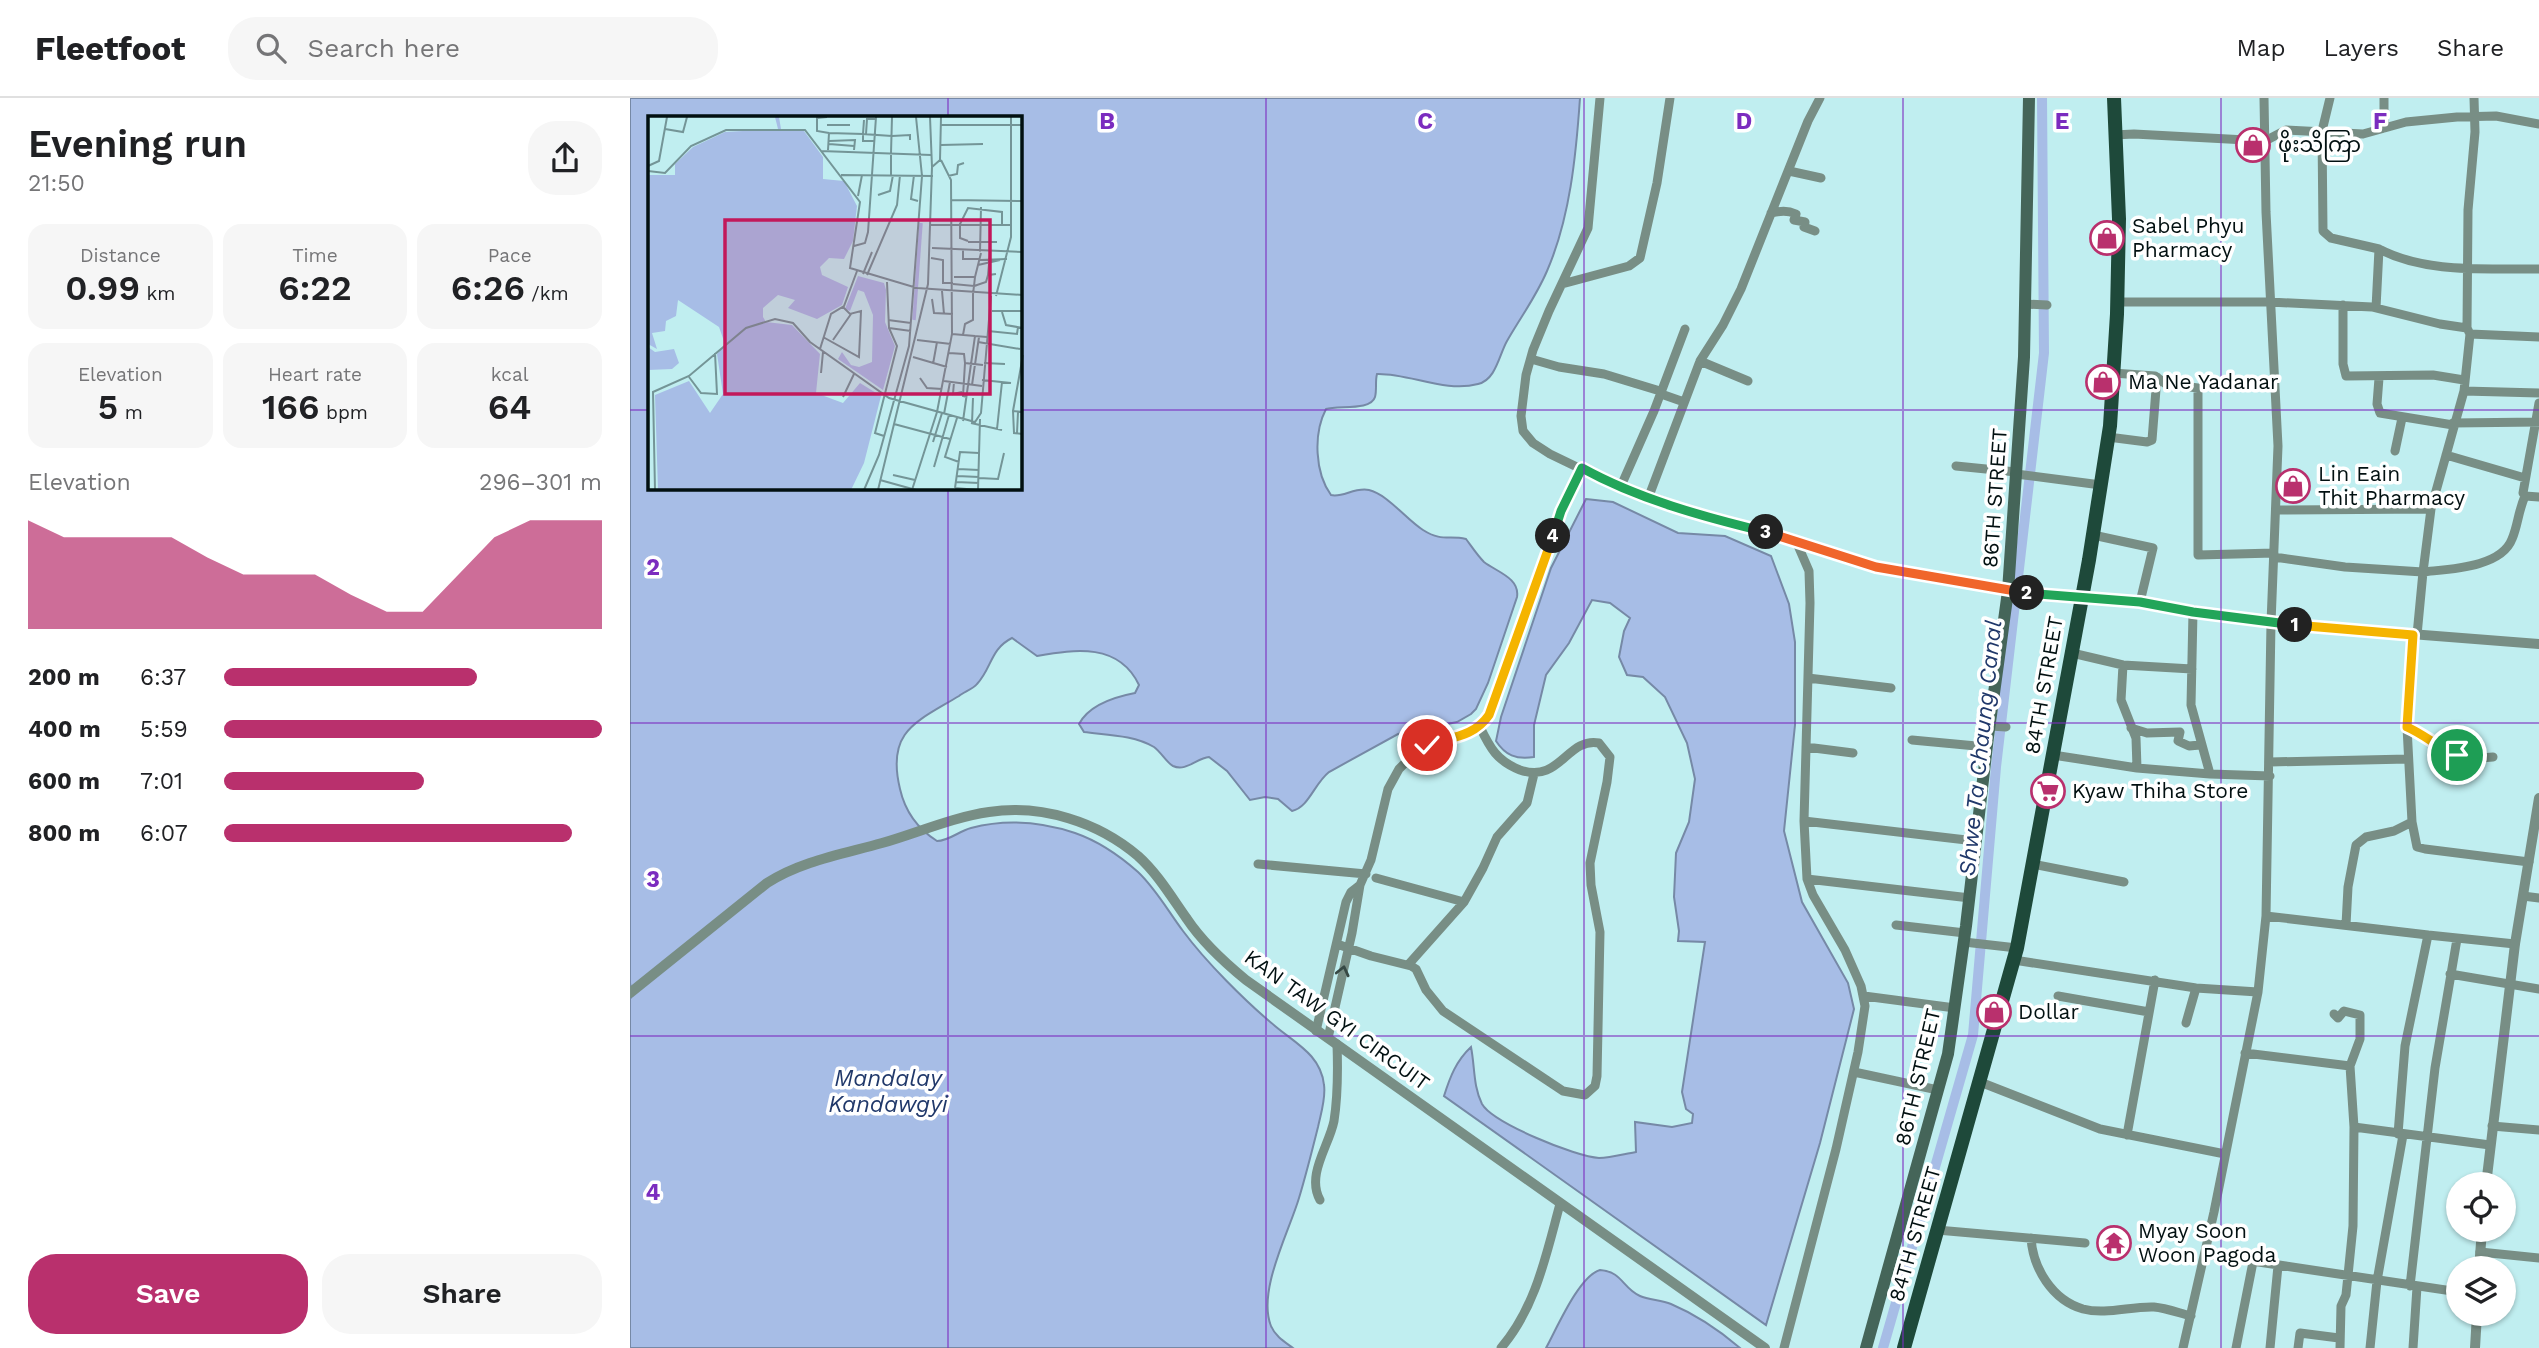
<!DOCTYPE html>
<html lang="en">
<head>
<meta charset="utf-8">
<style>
  :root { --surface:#fff; --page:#f6f6f6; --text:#202124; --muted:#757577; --line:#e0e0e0; --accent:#b9306d }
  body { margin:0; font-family:"Work Sans","Noto Sans Myanmar",sans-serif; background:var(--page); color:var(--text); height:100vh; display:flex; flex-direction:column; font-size:26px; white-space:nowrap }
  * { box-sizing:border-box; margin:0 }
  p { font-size:23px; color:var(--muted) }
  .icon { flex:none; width:38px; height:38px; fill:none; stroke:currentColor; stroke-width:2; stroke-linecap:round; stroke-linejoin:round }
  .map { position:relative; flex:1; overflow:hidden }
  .sheet { display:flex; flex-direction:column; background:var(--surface); width:630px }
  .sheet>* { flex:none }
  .fabs { position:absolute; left:1816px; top:1074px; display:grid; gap:14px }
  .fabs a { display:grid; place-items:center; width:70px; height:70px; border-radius:50%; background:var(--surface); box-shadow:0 2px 5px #0004; font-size:35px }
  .pin { position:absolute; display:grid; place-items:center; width:60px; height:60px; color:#fff; margin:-30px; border:4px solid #fff; border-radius:50%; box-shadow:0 2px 7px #0007 }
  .km { position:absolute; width:35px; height:35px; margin:-18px; border-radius:50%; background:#222; color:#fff; font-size:19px; line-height:35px; text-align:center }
  .round { display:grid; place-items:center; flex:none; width:74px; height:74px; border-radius:28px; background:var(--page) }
  .overview { display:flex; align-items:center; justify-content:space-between; height:119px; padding:0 28px }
  h1 { font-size:38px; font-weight:600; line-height:52px }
  .figures { display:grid; grid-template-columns:repeat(3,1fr); gap:10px; height:119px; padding:7px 28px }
  .figures div { display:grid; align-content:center; border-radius:18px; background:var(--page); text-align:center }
  .figures b { font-size:35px; font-weight:600 }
  .figures small { font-size:19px; font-weight:400 }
  .figures p { font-size:19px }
  .chart { height:196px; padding:14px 28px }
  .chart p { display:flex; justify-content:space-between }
  .chart svg { width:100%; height:126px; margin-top:7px; fill:var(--accent); opacity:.7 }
  .action { display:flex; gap:14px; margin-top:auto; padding:14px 28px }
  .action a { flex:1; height:80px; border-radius:28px; background:var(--accent); color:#fff; font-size:28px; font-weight:600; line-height:80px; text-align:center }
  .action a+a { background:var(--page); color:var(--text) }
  ul { padding:0 28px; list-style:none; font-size:23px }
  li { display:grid; grid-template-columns:112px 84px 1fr; align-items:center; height:52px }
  li i { height:18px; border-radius:9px; background:var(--accent) }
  header { display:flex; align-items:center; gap:42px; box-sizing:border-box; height:98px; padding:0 35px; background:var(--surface); border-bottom:2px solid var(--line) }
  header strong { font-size:33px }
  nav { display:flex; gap:38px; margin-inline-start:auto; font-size:24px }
  .search { width:490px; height:63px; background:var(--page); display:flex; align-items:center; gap:18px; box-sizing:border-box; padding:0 24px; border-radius:28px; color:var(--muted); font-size:26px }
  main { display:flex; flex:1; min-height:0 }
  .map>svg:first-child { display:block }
</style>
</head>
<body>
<header>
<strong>Fleetfoot</strong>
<div class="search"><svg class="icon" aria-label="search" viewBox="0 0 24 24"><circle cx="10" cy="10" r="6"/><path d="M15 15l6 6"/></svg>Search here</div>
<nav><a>Map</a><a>Layers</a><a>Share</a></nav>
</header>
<main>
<section class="sheet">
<div class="overview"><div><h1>Evening run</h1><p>21:50</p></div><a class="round"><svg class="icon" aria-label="share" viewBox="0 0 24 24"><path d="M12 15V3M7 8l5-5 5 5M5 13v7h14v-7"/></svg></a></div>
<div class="figures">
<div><p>Distance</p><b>0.99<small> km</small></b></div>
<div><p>Time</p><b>6:22</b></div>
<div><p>Pace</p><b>6:26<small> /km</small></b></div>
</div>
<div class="figures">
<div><p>Elevation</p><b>5<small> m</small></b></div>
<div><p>Heart rate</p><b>166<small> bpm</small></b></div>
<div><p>kcal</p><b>64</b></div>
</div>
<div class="chart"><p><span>Elevation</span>296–301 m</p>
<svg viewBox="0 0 160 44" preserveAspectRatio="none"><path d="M0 44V6L10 12L20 12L30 12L40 12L50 19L60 25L70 25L80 25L90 32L100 38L110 38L120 25L130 12L140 6L150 6L160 6V44z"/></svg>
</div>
<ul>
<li><b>200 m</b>6:37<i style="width:67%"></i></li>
<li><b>400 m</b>5:59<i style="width:100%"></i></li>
<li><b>600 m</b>7:01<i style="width:53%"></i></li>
<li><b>800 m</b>6:07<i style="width:92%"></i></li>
</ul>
<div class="action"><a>Save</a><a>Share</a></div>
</section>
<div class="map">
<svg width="1909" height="1250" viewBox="0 0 1909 1250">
  <rect width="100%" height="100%" fill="#c0eef0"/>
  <path fill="#a7bde6" stroke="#7689a6" stroke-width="2" fill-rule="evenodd" d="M0,0H950C946,58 940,120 917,173C906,199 890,220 877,243C869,257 866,282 848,286C815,295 779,275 747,276C745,283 747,292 745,299C741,313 708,307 696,311C683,336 685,375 701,397C713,400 724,389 739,392C757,396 777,422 793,432C812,444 819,437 836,441C842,449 847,457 854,464C867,474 890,480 887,499L858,585L846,611L841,616L827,624L768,636L699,674C684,686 679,709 662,713L648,701L635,699L620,702L597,673L579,659C567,660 556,674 543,668C537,665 531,654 524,649C504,637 477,637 454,634L449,626C459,607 484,599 505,595L509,587C489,545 446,551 407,558L382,540C360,551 362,570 347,586C343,591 334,594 329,598C286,624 256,633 270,691C275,713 288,731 307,743C319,743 329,733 341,730C375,721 412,724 445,735C468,743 490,758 508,774C526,791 538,813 553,833C576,864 615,903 645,928C665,945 691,957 694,987C696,1000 691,1015 688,1029C682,1053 676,1077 669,1100C659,1134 627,1193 641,1228C645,1238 655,1244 663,1250H0V901L2,898L0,885ZM19,19H390V390H19Z
    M956,401L983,404L1048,435L1095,438L1141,458L1159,506L1165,544V627L1154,733L1172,804L1218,885L1224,911L1190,1045L1136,1227L814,998C820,979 826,963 841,949C845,969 843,988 852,1006C863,1025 946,1059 969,1060C981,1060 994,1056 1006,1054L1005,1024L1042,1029L1062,1025L1063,1016L1056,1011L1052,994L1075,844L1048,843L1049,833L1044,799L1046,755L1059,724L1065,681L1057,645L1035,599L1013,579L997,577L989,559L994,533L1000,520L980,505L962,502L939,545L916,577L904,627V659C886,662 875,657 866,643L871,619L921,470Z
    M970,1172C993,1174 992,1190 1010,1198C1019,1202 1031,1202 1041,1206C1067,1217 1089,1232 1110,1250H916C927,1230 949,1178 970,1172Z"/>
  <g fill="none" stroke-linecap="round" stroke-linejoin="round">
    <path stroke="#a7bde6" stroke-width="10" d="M1253,1250L1343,937L1366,669L1414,255L1412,0"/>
    <path stroke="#788e85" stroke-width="9" d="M970,0L958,130L919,213L903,252L896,277L891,318L893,333L903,345L920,356L976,383L1064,414L1148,437L1246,469L1381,494L1452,499
      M1700,0L1692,33L1693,133L1701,140L1749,151
      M1754,0V30
      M1484,37L1504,36L1635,43L1656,32L1733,36L1776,24L1827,19L1866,18L1909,26
      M1159,73L1191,80
      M1141,115C1150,113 1157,112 1166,116L1164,122L1175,124L1174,129L1185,133
      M932,186L999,168L1010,160L1027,85L1040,0
      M1487,204H1640L1742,209L1810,226L1837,230L1840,236L1909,239
      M1395,206L1417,207
      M1713,207V266L1716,278L1803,277L1834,282
      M1746,210L1749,151C1797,176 1857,170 1909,171
      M1837,230L1838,112L1845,34L1844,0
      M901,261L929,269L974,276L1030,293L1034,297L1054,304
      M1070,263L1118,283
      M1483,275L1525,278L1536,286L1568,290V457L1644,455
      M1749,280L1747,306L1750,315L1823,327
      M1834,293L1909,295
      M1909,305L1893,395L1895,398L1909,399
      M1823,325L1909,324
      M1478,339L1517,344L1522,342L1527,279
      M1765,353L1772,320
      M1816,357L1895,380
      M1326,368L1386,374
      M1386,376L1471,387
      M991,388L1024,313L1055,231
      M1019,398L1070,263L1093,227L1111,191L1178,23L1190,0
      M1646,412L1801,411L1834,293L1840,236
      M1463,437L1523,450L1510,504
      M1644,459L1715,469L1793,474L1801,411
      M1563,514L1561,607L1580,676
      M1787,537L1793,474C1818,471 1871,470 1882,441C1888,427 1888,414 1895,398
      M1442,555L1493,567L1562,571
      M1493,567L1491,602L1506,640L1507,670L1580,676L1640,678
      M1178,580L1261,590
      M1360,628L1376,629
      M1777,629C1814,646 1817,663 1863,659
      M1501,630L1517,635L1550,634L1548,643L1559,648L1570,647
      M1282,642L1357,649
      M1176,649L1223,655
      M1423,657L1507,670
      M1640,664L1778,661
      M1174,723L1345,743
      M1782,724L1787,749L1795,751L1899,764
      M628,766L736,776
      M1402,766L1494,784
      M746,780L834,804
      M1177,781L1340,800
      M1893,798L1909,800
      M1636,818L1798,837
      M1266,827L1335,835
      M1716,827L1718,789L1726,747L1736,739L1764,733L1782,724L1777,629L1783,537
      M1334,844L1387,850
      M707,846L741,858L781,868L786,871L796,892L813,913L933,993L955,997L965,988L967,978L970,834L961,787L960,765L977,684L980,659L969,645C937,639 930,686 890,672C867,663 860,650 850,629
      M1384,862L1566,890L1628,894
      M778,867L834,804L853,770L867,739L897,705L904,676
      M1820,876L1909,891
      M1234,898L1325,910
      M1428,898L1519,914
      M1704,916L1708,920L1714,913L1730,917V941L1720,968
      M1556,925L1566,890
      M686,933L716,804L721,794L730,787
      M698,940L722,835L730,787L741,762L758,691L769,671L789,651L840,635L847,631L859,617L931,413L952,370
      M1615,955L1720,968L1724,1029L1860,1047
      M1224,974L1308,992
      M1350,984L1470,1031L1595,1056
      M1862,1028L1909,1032
      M1768,1036L1775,948L1798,837L1885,846
      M1497,1037L1525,882
      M690,1102C676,1077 699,1048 704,1023C708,997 708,973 707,946
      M1307,1132L1455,1145
      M1401,1140C1403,1170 1422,1202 1453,1211C1476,1217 1501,1208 1524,1209C1536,1210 1549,1215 1561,1218
      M1850,1154L1909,1160
      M1575,1156L1829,1194
      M1780,1188L1805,970L1827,841
      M871,1250C906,1209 916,1157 930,1106
      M1154,1250L1206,1051L1228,954L1235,908L1231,888L1215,852L1183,797L1177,781L1174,723L1180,505L1179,473L1166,443
      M1553,1250L1584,1114L1628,894L1636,818L1641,525L1648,348L1636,114L1634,0
      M1606,1250L1623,1164
      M1640,1250L1648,1168
      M1668,1250L1670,1235L1709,1240
      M1710,1250L1711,1208L1716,1197L1723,1128L1724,1029
      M1740,1250L1747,1183L1773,1037
      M1783,1250L1787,1189"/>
    <path stroke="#788e85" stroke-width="10" d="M1452,499L1510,504L1641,525L1909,546
      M0,895L137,785C171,763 213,756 252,745C287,735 323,719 359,714C412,706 468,724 508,758C528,776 542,800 557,821C573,845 594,864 616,882L1135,1250
      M1856,1087L1885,846L1909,700
      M1849,1171L1852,1132
      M1845,1250L1847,1216"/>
    <path stroke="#456559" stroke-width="12" d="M1236,1250L1318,956L1336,828L1358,639L1378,493L1394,259L1399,0"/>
    <path stroke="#1e493a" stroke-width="14" d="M1274,1250L1387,850L1459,462L1480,328L1487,216L1489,121L1484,0"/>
  </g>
  <defs><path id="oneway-chevron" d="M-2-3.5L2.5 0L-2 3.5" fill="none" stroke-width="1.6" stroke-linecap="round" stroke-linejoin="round" transform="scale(1.75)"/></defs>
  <use stroke="#374945" href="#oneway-chevron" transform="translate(713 873) rotate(-77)"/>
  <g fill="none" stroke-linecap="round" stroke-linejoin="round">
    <g stroke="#fff" stroke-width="14">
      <path id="split-1" d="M1665,527L1783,537L1777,629C1795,637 1809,650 1827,657"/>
    </g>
    <g stroke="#fff" stroke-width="14">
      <path id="split-2" d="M1397,495L1510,504L1563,514L1665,527"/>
    </g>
    <g stroke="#fff" stroke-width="14">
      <path id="split-3" d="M1136,434L1246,469L1397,495"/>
    </g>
    <g stroke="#fff" stroke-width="14">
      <path id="split-4" d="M923,438L931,413L952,370C1008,401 1074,419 1136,434"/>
    </g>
    <g stroke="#fff" stroke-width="14">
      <path id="split-5" d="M797,647C821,639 844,639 859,617L923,438"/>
    </g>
    <use href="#split-1" stroke="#f5b400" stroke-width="9"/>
    <use href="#split-2" stroke="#22a559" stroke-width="9"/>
    <use href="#split-3" stroke="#f0652b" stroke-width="9"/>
    <use href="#split-4" stroke="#22a559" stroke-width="9"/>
    <use href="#split-5" stroke="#f5b400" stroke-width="9"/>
  </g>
  <path fill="none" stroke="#7b2cbf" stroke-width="2" stroke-opacity="0.55" d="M318,0V19M636,0V1250M954,0V1250M1273,0V1250M1591,0V1250M0,312H19M390,312H1909M318,390V1250M0,625H1909M0,938H1909"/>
  <defs>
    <g id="shop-ring" transform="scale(1.75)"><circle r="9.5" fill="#fff" stroke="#b9306d" stroke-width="1.5"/><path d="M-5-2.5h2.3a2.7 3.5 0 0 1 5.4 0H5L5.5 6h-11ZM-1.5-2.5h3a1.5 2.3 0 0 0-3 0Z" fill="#b9306d"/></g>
    <g id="supermarket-ring" transform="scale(1.75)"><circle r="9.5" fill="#fff" stroke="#b9306d" stroke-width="1.5"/><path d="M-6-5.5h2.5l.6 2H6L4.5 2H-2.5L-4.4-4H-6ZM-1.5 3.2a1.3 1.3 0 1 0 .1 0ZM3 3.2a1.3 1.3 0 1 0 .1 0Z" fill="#b9306d"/></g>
    <g id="temple-ring" transform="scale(1.75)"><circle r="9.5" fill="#fff" stroke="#b9306d" stroke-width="1.5"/><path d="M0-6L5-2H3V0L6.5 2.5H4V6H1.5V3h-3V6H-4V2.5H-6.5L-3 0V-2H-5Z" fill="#b9306d"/></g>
  </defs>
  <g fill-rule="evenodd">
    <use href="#shop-ring" x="1623" y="47"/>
    <use href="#shop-ring" x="1477" y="140"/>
    <use href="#shop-ring" x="1473" y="284"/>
    <use href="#shop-ring" x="1663" y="388"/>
    <use href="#supermarket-ring" x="1418" y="693"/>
    <use href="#shop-ring" x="1364" y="914"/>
    <use href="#temple-ring" x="1484" y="1145"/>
  </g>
  <g text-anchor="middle" stroke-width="7" stroke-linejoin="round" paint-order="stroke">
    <g font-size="21" fill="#021011" stroke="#fff" text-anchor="start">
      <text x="1648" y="54">ဖိုးသိကြာ</text>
      <text x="1502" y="135">Sabel Phyu<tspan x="1502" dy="24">Pharmacy</tspan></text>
      <text x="1498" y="291">Ma Ne Yadanar</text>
      <text x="1688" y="383">Lin Eain<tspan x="1688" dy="24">Thit Pharmacy</tspan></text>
      <text x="1442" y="700">Kyaw Thiha Store</text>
      <text x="1388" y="921">Dollar</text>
      <text x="1508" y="1140">Myay Soon<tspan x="1508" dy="24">Woon Pagoda</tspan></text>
    </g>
    <g font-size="21" fill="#021011" stroke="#fff">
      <text transform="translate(1365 400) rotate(-86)" y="7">86TH STREET</text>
      <text transform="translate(1414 587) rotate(-80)" y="7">84TH STREET</text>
      <text transform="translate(707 922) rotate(36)" y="7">KAN TAW GYI CIRCUIT</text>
      <text transform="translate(1288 979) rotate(-77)" y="7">86TH STREET</text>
      <text transform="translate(1285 1136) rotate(-74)" y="7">84TH STREET</text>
    </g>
    <g font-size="23" font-style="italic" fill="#20386a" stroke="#fff">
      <text transform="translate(1350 650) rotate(-84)" y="8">Shwe Ta Chaung Canal</text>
      <text x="258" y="988">Mandalay<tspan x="258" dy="26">Kandawgyi</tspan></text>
    </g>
  </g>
  <g transform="translate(18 18)">
    <rect width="374" height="374" fill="#c0eef0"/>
    <path d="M127,1H131L133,13L156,15L175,41V63L196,65L209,90L205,125L196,143L181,142L172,151L174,159L200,171L194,189L169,203L140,192L147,184L130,179L115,192V201L118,206L144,209L172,238L168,277L195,287L212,267L233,280L216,347L203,374H10L7,279L41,265L62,297L75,278L69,238L77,228L71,211L30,184L28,200L18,205L17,215L4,217L9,233L0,228V59H27V48L45,31L77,16L130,13ZM210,160L236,167L238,174L237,206L247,230L235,274L190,243L194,236L203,249L211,251L224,246L225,199L216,176L210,174L202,195L197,193ZM0,231L7,236L26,233L31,247L24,253L0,254Z" fill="#a7bde6"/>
    <path fill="none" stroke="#a7bde6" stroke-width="3.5" d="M266,204L273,107"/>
    <path fill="none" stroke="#749597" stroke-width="2" d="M179,1L169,2V15L181,17M282,1L284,51M216,4L215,18L244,20M179,9H202M293,9H375M17,13L35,16L39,1M218,18L219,3H228M244,20L262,19V24M181,25L207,24L206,34M181,28L206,30M293,29L335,28M180,34L181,17L215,18V25H227M173,35L283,39M243,37L244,1M0,50L11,45L19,1M0,55L17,57L43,30L78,14H157L212,86L202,152L269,172L375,179M193,59L285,60M243,59V37M266,59L263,83L270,85M300,60L309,58L310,49L316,47M230,79L242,75L245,59M210,80L214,59M304,84L375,85M283,109H363M320,125L312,122V108L320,92L354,96V109M320,126H349M206,130L217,127L220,116L228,1M284,132L375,136M315,133V143H332M332,136L333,91M342,137L340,159L348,158M283,142L295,144V167H305M332,144L359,143M330,149L352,144M215,158L224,136M219,159L249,89L252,59M306,161H327L333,137M305,168L326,170L327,161M294,175L296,198M325,178L326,170L338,166L340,159M348,180L363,121V1M284,183L286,197L305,198M344,195H375M354,196L358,209L375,212M240,204L263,207M241,212L263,215M340,215L369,218L370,211M304,218L327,220M315,219L317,208L325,204V178M175,221L211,241L213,195L202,198L195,191M185,224L203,198M269,224L303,228M330,226L372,233M172,233L183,198L196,190L209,155M301,237L316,238L317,247L335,249M265,241L299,251M317,247L315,280L319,281M336,247L357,248M285,248L289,226M323,248L327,220L339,221M173,257L175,236M41,261L53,277L69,278L67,237M272,262L279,272L294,273M334,264L363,267M296,265L334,270M306,266L305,278L314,276M324,269L331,221M195,281L206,258M365,295L375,239M375,296L365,295L366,317L375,318M296,298L302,266M309,302L297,341L311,346M315,305L323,248M323,307L354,314M324,307L325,282M246,308L302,323M349,313L354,266M369,317L370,296M236,320L227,317L249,230L241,212L239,166M285,326L294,297M286,351L301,299M310,353L331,354M245,359L267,364M309,360L331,361M331,362L350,363L356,337M232,364L268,374M308,366L331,367M307,372L330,374L332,303M307,372L312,336L331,337M7,374L5,276L41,260L98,212L127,203L145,207L162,226L241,282L327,306L333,297L343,180M216,374L231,339L261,230L274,60L268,1M230,374L280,168L284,51L292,44L293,1M264,374L289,296L304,218L303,64L293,44"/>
    <path fill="#c2185b" fill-opacity="0.15" stroke="#c2185b" stroke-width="3.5" d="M77,104H342V278H77Z"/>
    <rect width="374" height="374" fill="none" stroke="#021011" stroke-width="3.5"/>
  </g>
  <g font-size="23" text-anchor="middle" font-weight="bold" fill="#7b2cbf" stroke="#fff" stroke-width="7" stroke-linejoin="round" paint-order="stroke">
    <text x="477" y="31">B</text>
    <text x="795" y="31">C</text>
    <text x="1114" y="31">D</text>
    <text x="1432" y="31">E</text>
    <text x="1750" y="31">F</text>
    <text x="23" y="477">2</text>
    <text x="23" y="789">3</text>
    <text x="23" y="1102">4</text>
  </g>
</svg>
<div class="fabs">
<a><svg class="icon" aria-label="locate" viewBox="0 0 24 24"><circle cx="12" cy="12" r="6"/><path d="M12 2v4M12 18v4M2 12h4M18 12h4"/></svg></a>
<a><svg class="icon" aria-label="layers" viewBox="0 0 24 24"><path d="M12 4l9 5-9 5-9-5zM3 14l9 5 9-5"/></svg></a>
</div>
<div class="pin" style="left:1827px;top:657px;background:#1e9e55"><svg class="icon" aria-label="arrive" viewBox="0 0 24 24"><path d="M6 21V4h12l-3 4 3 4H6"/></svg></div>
<div class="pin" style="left:797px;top:647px;background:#d93025"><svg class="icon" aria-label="check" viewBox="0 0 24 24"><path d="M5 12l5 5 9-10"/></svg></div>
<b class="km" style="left:1665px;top:527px">1</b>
<b class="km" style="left:1397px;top:495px">2</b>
<b class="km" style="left:1136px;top:434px">3</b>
<b class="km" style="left:923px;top:438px">4</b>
</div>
</main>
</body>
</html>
